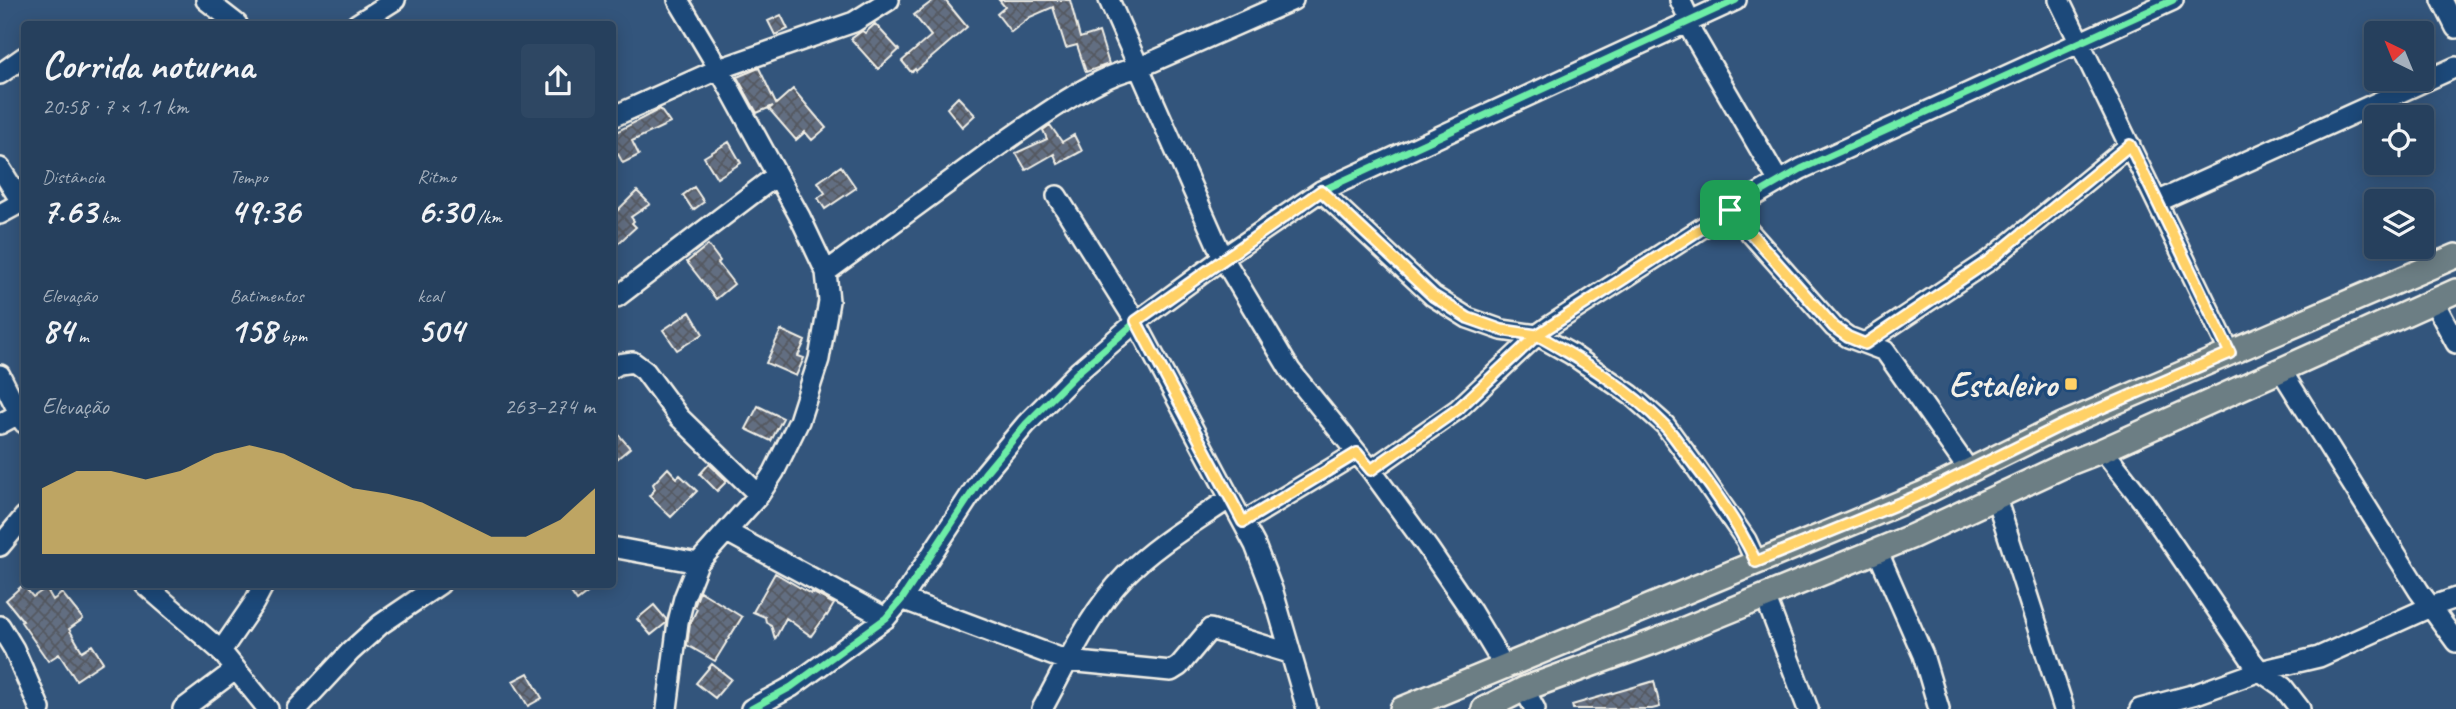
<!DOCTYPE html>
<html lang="pt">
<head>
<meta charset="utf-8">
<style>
  :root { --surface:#26405d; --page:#2e4763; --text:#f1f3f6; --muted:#a4afbc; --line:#425972; --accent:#ffd166 }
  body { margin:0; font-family:Caveat,sans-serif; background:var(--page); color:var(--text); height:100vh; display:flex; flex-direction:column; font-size:26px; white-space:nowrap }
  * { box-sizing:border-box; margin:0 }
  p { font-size:23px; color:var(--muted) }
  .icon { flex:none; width:38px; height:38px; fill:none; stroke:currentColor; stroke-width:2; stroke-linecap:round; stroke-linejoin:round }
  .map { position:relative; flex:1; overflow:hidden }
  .panel { position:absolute; left:21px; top:21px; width:595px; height:567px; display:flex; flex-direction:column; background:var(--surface); border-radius:7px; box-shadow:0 4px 18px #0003,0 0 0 2px var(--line) }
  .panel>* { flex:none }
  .needle { width:46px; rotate:317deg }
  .controls { position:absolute; left:2364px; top:21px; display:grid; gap:14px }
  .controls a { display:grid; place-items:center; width:70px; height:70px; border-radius:7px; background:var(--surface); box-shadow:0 4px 18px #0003,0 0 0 2px var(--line); font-size:35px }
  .pin { position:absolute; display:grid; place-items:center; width:60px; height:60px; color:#fff; margin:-30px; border-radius:14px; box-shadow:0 4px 10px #0006 }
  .round { display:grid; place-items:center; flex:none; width:74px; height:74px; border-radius:7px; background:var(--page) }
  .summary { display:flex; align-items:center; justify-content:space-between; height:119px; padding:0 21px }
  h1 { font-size:38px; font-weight:800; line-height:52px }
  .stats { display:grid; grid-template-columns:repeat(3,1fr); gap:10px; height:119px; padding:7px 21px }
  .stats div { display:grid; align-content:center }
  .stats b { font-size:35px; font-weight:800 }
  .stats small { font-size:19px; font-weight:400 }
  .stats p { font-size:19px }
  .chart { height:196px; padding:14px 21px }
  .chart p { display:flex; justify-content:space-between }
  .chart svg { width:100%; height:126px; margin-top:7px; fill:var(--accent); opacity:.7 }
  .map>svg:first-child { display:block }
</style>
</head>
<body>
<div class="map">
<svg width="2456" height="709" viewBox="0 0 2456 709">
  <defs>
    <pattern id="building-cross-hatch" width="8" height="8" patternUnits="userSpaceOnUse" patternTransform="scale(1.75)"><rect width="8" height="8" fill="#626e81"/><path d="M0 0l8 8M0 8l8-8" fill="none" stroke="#545961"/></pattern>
  </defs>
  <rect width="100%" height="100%" fill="#33557c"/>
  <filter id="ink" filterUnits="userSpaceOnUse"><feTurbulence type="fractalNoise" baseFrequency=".0143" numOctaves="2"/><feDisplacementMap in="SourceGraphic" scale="14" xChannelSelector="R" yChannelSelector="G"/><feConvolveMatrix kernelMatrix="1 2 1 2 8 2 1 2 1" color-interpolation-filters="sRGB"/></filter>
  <g filter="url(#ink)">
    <path fill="url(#building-cross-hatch)" stroke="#f4f1e8" stroke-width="2" d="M934,0H945L967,27L916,71L915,69L911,72L902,61L931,36L914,15Z
      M999,0H1070L1080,38L1099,32L1109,64L1086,72L1077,45L1066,48L1053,7L1030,17L1011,32L997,14L1005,7Z
      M781,15L788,29L775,35L768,21Z
      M875,24L899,50L878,69L851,39L862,31L865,33Z
      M759,68L776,104L793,89L826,128L812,140L805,132L796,140L769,109L773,106L757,113L737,77Z
      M958,97L975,115L962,127L947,108Z
      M660,109L670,123L632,141L639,155L623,163L618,154L612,156V134Z
      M1050,125L1062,142L1074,135L1082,151L1058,164L1054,154L1026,170L1016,153L1047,139L1043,130Z
      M729,142L741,163L717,178L704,157Z
      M841,166L856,188L825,209L818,198L825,193L818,182Z
      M694,187L704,202L693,210L683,195Z
      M637,191L650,204L631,217L634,221L632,223L636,227L612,249V216Z
      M708,245L720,261L718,263L734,284L716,299L687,262Z
      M690,312L703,334L677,350L663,330Z
      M781,330L805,341L798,356L804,358L796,376L766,363Z
      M758,406L783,418L771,441L746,429Z
      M612,427L630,448L612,463Z
      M709,464L727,481L717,491L700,474Z
      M668,468L677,478L680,475L697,491L671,517L649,496L655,489L653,484Z
      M775,573L811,594L812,592L834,604L827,616L826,615L811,636L786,618L775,639L771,625L766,622L765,617L753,612Z
      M565,584H599L577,601Z
      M23,585L33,597L46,588L53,600L62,593L83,619L69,629L82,651L92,645L103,662L76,680L59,654L48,661L21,622L23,621L6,600Z
      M700,591L742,617L715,661L687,645L690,624L697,609L694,607Z
      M654,605L666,619V623L651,635L637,619Z
      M712,664L731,679L715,698L696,683Z
      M528,673L542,698L528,706L513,681Z
      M1654,681L1660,707L1652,709H1573L1572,705Z"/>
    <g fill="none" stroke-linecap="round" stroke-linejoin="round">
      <g stroke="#f4f1e8" stroke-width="24">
        <path id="minor" d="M206,0L237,24
          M1109,0L1223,258L1290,370L1371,470L1428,548L1471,611L1504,666
          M1680,0L1690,21
          M2059,0L2230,353
          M2442,0L2456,28
          M1686,22L1779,182
          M357,24L395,0
          M0,74L24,57
          M612,117L719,69L854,22L889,0
          M0,168L22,203
          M1321,191L1433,296L1468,318L1502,330L1537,335L1571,354L1631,395L1665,425L1695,466L1746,540L1756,562
          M1057,196L1136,322L1255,545L1273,592L1307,709
          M2157,202L2456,67
          M1730,210L1834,327L1848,337L1885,351L1970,472
          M0,214L24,201
          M826,272C880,232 935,192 990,152C1026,127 1096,74 1138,68L1293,0
          M617,297L777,175
          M2434,302L2456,343
          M1865,343L1990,260L2130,145
          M612,368L619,364L633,362L645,371L679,417L759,495
          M2281,370L2419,591L2456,642
          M0,375L24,423
          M0,424L24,411
          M2103,450L2143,501L2252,661L2260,671L2283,687L2300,709
          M1371,470L1458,409L1537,335L1551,325L1730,210L1801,169L2173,0
          M1996,498L2064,709
          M1243,522L1357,453
          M727,532L886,618
          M0,546L24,517
          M612,547L698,563
          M1877,550L1923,655L1939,709
          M144,584L221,651L268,709
          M1765,596L1808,709
          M902,599L1068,661L1171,671L1179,666L1210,629L1289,653
          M0,626L14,649L40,709
          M221,651L254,603L264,584
          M1524,689L1535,709
          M183,709L235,670
          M297,709L350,652L381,624L440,584
          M667,709L678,622L684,598L698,563L759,495L774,472L799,421L819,359L829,301L826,272L800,217L719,69L678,0
          M751,709L791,687L886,618L902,599L985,473L1026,424L1079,371L1136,322L1223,258L1321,191L1736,0
          M1042,709C1067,664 1089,613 1125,576C1155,545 1195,522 1230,498
          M2140,709L2196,694L2260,671L2319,657L2430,607L2456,598"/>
      </g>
      <g stroke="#f4f1e8" stroke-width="28">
        <path id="major" d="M1402,709L1922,494L2062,425L2456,256
          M1484,709L1524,689L1653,642L1913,536L2067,464L2103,450L2456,291"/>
      </g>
      <use href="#minor" stroke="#1f4a7a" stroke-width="19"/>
      <use href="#major" stroke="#6c7e84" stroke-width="23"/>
      <g stroke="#1f4a7a" stroke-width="11">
        <path id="cycleway" d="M1371,470L1458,409L1537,335L1551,325L1730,210L1801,169L2173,0
          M751,709L791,687L886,618L902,599L985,473L1026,424L1079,371L1136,322L1223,258L1321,191L1736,0"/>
      </g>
      <use href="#cycleway" stroke="#6deda7" stroke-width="7"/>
    </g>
  </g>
  <g fill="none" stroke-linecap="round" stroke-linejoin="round" filter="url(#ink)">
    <g stroke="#fff" stroke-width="14">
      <path id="route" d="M1730,210L1537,335L1502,330L1468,318L1433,296L1321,191L1136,321L1243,522L1357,453L1371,470L1458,409L1537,335C1582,360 1628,388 1664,425C1674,435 1681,447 1690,459C1715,491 1739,525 1756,562L1922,494L2062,425L2230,353L2130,145L1990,260L1865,344L1848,337L1834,327L1730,210"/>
    </g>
    <use href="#route" stroke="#ffd166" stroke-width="9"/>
  </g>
  <rect fill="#ffd166" stroke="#1f4a7a" stroke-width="2.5" x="2064" y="377" width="14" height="14" rx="3.5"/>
  <g text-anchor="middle" stroke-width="7" stroke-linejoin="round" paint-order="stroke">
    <g font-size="35" font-weight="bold" fill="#f4f1e8" stroke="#1f4a7a" text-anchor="end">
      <text x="2057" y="396">Estaleiro</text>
    </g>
  </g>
</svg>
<div class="controls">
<a><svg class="needle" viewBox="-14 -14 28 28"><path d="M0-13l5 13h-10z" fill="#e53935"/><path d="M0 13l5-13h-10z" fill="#a4afbc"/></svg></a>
<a><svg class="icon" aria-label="locate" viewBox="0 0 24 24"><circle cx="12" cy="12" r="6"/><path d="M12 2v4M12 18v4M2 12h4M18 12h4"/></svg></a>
<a><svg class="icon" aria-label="layers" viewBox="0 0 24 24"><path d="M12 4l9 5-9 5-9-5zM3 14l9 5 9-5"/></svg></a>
</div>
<div class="pin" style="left:1730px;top:210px;background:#1e9e55"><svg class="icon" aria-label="arrive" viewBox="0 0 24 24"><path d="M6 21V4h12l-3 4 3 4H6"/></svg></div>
<section class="panel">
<div class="summary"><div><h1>Corrida noturna</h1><p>20:58 · 7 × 1.1 km</p></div><a class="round"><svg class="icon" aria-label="share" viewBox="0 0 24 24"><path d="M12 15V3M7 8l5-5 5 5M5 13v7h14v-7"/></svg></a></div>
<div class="stats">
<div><p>Distância</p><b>7.63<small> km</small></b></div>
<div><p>Tempo</p><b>49:36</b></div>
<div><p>Ritmo</p><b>6:30<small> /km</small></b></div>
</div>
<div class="stats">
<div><p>Elevação</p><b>84<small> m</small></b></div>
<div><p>Batimentos</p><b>158<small> bpm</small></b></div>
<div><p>kcal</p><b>504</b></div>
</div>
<div class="chart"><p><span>Elevação</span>263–274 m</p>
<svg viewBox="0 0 160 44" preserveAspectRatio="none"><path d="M0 44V21L10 15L20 15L30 18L40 15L50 9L60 6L70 9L80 15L90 21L100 23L110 26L120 32L130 38L140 38L150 32L160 21V44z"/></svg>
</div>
</section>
</div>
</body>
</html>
